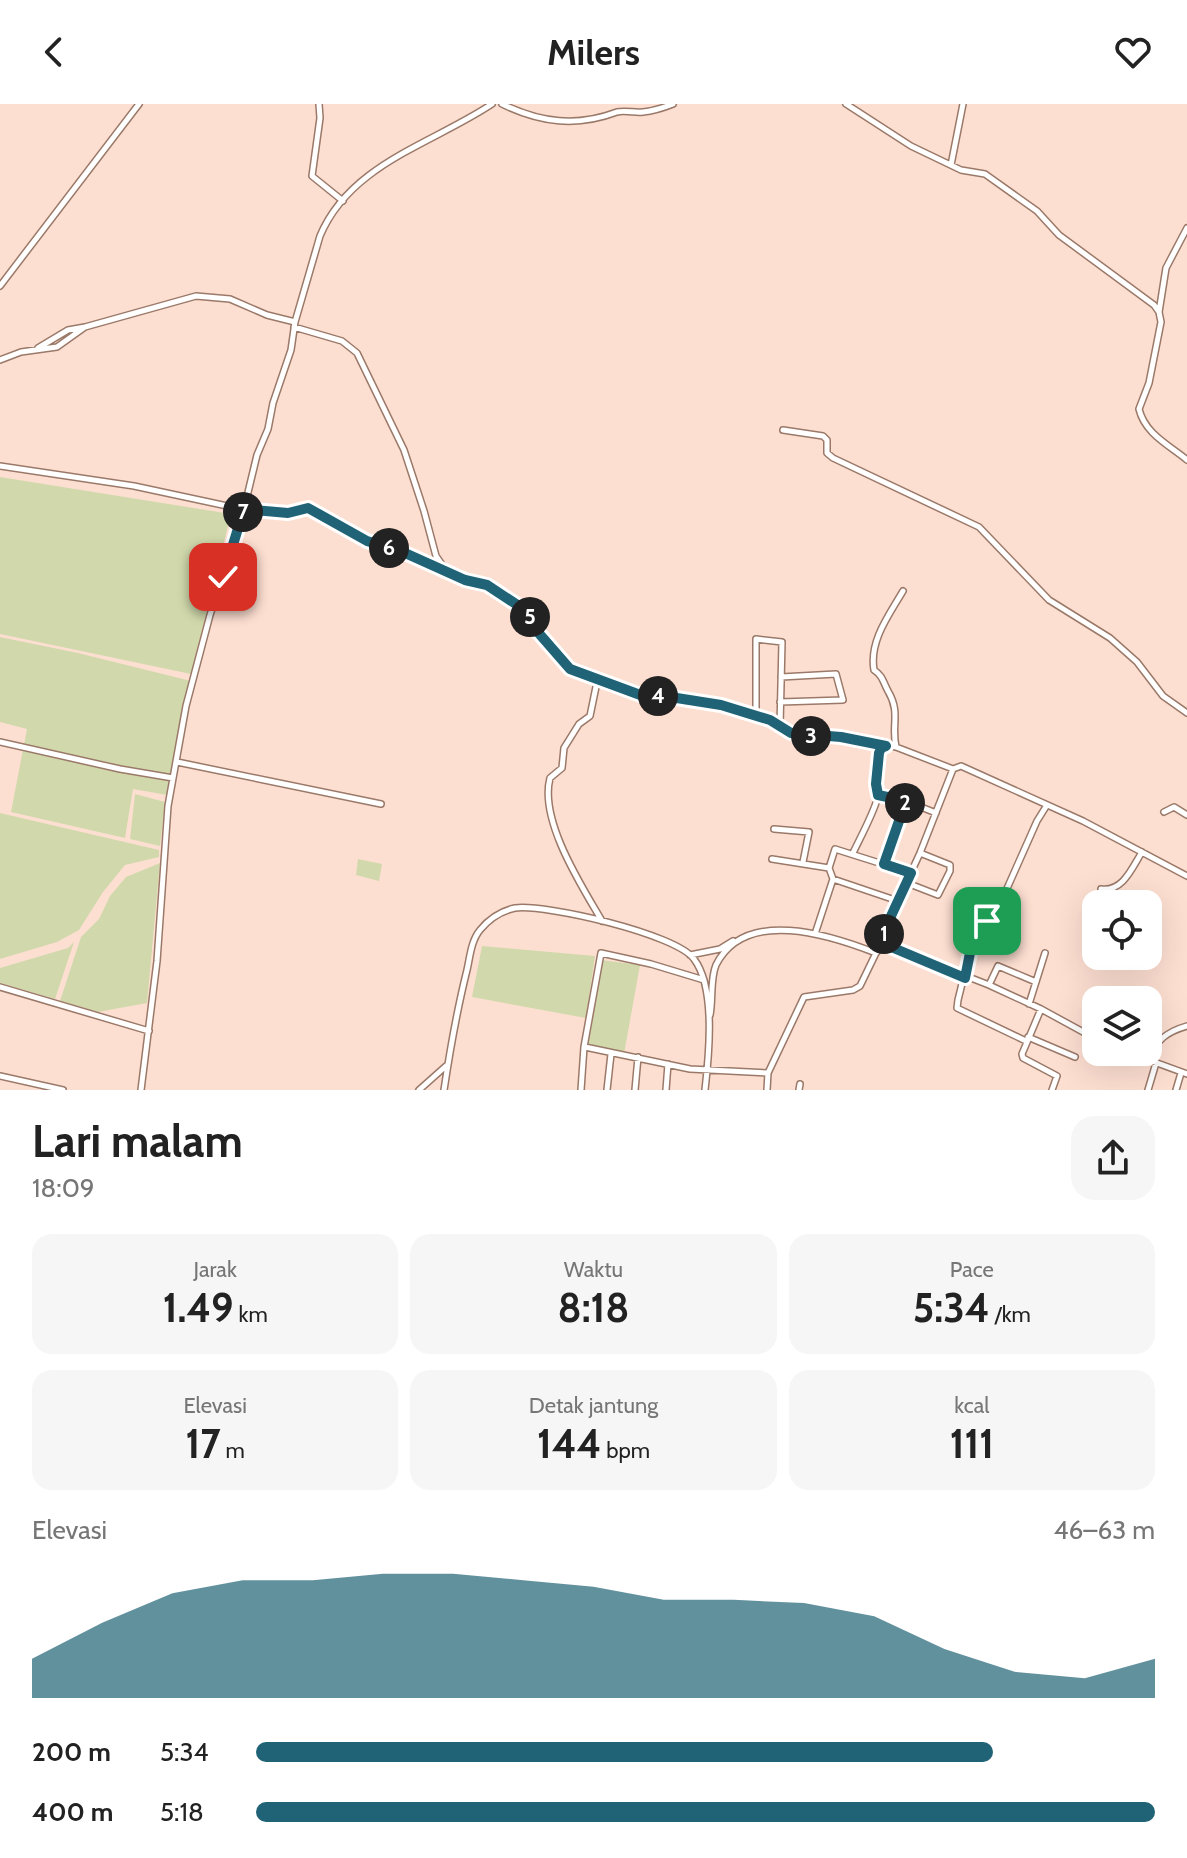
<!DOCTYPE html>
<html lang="id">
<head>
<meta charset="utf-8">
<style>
  :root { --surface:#fff; --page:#f6f6f6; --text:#222; --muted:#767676; --accent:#216376 }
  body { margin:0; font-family:Cabin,sans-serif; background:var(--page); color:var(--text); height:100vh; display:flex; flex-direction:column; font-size:30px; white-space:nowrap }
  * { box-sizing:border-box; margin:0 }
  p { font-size:26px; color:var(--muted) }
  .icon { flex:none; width:44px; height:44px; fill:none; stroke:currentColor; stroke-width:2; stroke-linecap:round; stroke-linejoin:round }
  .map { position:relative; height:986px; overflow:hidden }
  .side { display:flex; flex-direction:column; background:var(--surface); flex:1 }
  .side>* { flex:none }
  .controls { position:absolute; left:1082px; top:786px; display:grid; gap:16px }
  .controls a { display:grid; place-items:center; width:80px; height:80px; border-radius:16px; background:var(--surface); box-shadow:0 8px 32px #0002; font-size:40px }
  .pin { position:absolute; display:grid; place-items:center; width:68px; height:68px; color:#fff; margin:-34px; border-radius:16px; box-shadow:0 4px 12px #0006 }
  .km { position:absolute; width:40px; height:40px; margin:-20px; border-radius:50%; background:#222; color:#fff; font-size:22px; line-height:40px; text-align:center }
  .round { display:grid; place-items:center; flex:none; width:84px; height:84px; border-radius:24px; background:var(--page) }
  .summary { display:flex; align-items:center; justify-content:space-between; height:136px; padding:0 32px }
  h1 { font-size:44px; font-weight:700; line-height:60px }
  .stats { display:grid; grid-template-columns:repeat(3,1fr); gap:12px; height:136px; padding:8px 32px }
  .stats div { display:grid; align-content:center; border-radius:20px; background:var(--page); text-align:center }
  .stats b { font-size:40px; font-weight:700 }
  .stats small { font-size:22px; font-weight:400 }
  .stats p { font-size:22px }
  .chart { height:224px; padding:16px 32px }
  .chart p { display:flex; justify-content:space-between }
  .chart svg { width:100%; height:144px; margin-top:8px; fill:var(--accent); opacity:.7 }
  ul { padding:0 32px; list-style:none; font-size:26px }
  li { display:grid; grid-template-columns:128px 96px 1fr; align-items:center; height:60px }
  li i { height:20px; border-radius:10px; background:var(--accent) }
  header { display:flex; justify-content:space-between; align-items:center; height:104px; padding:0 32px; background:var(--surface); font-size:36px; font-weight:700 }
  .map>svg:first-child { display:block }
</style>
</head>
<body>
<header><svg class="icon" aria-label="back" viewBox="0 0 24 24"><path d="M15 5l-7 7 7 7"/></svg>Milers<svg class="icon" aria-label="heart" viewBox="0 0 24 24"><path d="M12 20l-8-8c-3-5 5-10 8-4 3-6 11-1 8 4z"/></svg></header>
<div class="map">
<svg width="1187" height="986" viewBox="0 0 1187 986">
  <rect width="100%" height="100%" fill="#fddfd1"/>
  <path fill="#d1d9ac" d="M0,373L231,410L191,570L0,530Z
    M0,533L78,549L191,577L167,691L133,685L125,734L11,708L27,625L0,618Z
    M135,690L165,698L160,742L130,735Z
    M0,709L159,746V753L125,761L103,788L79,826L57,838L0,855Z
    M358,755L382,760L379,777L356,771Z
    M160,759L147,899L98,908L60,897L81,833L99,815L110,792L126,773Z
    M74,838L55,895L0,879V864L68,844Z
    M482,842L595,852L586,914L472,893Z
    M601,856L640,861L624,950L587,942Z"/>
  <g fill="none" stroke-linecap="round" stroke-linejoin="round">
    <g stroke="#9b7969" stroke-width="8">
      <path id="street" d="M319,0L320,14L312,72L343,97
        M502,0C541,19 577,23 617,8C625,6 635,9 643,8C653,7 663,4 673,0
        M846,0L911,42L961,66L985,70L1037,107L1059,131L1154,201L1159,208L1161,218L1149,279L1139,305C1145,330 1169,341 1187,356
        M951,61L963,0
        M0,182L139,0
        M1159,208L1166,164L1187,124
        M294,223L342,237L357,249L404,346L424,407L436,452L445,465L465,476L487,481L528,508L536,526L570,565L643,592H664L721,601L770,616L791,629L841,633L896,643L953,665L961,662L1083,717L1187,772
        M38,244L68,226L85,223
        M0,256L21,248L57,243L85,223L196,192L230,195L267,211L295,218
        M783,326L823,332L827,336V349L833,354L979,423L1049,496L1110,534L1137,558L1163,592L1187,609
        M0,362L134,382L255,408L288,409L308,404L367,437L445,465
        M598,573L590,612L579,620L564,644L562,664L550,674C539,716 581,781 602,817
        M780,598L843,596L836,570L781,573
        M756,613V535L782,538L780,622
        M0,638L120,665L173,674
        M896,643C891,621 901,609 888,587C883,578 883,572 874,566C869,537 889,511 903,487
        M177,658L381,700
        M953,665L920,749L885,825L884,840L989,881L1041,905L1096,935
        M878,691L906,697L936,709
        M1164,708L1174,703L1187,711
        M774,725L809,728L803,758
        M853,749C859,736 877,703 878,691C880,676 872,653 884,643
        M772,755L829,764
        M884,760L906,697
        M833,775L898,797
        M907,779L938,791L950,767V761L920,749
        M1101,785C1123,788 1132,764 1142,748
        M815,830L833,775L829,764L835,745L911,769
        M690,851L720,845L733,837
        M989,881L998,862L1036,878
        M0,883L149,927
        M1029,900L1045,849
        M1041,905L1022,950L1023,954L1057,972L1052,986
        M710,911C713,896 710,875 716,861C745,803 830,831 876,849L884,840
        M1028,933L1075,953
        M1026,937L957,904L958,896L972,839L1005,789L1037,717L1047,701
        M585,943L690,965L768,969L767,986
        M1127,948L1187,970
        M1151,957C1153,936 1169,927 1187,922
        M768,969L804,893L853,886L860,882L876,849
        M0,972L63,986
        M141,986L157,857L168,702L186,602L210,511L244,405L257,351L268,325L273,299L291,246L295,218L320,132C350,60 432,40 492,0
        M419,986L446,962
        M444,986C450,946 457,906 467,866C470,853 471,837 480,826C489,815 501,807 515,804C546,800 676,830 694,855C716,884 709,951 705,986
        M581,986L584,943L601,849L651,860L704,876
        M607,986L611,950
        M635,986L638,953
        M666,986L668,960
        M799,986L800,980
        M1148,986L1156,959
        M1176,986L1181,969"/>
    </g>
    <use href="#street" stroke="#fff" stroke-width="5"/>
  </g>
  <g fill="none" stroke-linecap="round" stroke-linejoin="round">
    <g stroke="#fff" stroke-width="16">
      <path id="route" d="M223,473L244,405L288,409L308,404L367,437L405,449L465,476L487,481L528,508L536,526L570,565L643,592H664L721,601L770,616L791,629L841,633L886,642L881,644L879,649L876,680L878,691L906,697L884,760L911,769L885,825L884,840L965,874L972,839L987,817"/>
    </g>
    <use href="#route" stroke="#216376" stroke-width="10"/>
  </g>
</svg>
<div class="controls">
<a><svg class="icon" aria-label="locate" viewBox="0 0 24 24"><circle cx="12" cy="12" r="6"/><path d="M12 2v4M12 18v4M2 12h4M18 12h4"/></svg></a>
<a><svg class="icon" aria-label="layers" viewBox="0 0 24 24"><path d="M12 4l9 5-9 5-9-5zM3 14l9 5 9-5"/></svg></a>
</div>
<div class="pin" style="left:987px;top:817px;background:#1e9e55"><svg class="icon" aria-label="arrive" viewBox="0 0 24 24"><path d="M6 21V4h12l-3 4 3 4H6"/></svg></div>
<div class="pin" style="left:223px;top:473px;background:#d93025"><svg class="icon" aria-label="check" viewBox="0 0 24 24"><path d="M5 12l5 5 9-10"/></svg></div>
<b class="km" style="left:884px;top:830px">1</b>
<b class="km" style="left:905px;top:699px">2</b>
<b class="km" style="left:811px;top:632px">3</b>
<b class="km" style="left:658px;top:592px">4</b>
<b class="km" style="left:530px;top:513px">5</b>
<b class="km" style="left:389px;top:444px">6</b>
<b class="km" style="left:243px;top:408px">7</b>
</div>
<section class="side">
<div class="summary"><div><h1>Lari malam</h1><p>18:09</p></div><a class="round"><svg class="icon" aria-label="share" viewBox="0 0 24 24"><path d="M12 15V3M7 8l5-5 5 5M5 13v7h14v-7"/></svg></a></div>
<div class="stats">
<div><p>Jarak</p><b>1.49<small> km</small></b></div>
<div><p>Waktu</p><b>8:18</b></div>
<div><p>Pace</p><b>5:34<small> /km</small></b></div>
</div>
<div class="stats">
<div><p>Elevasi</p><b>17<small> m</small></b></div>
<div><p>Detak jantung</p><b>144<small> bpm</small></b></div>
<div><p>kcal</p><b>111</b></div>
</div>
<div class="chart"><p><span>Elevasi</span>46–63 m</p>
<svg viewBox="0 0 160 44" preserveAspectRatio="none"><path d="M0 44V32L10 21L20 12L30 8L40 8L50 6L60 6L70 8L80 10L90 14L100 14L110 15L120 19L130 29L140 36L150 38L160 32V44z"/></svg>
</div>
<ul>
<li><b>200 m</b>5:34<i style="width:82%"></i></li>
<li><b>400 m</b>5:18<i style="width:100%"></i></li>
</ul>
</section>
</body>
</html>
